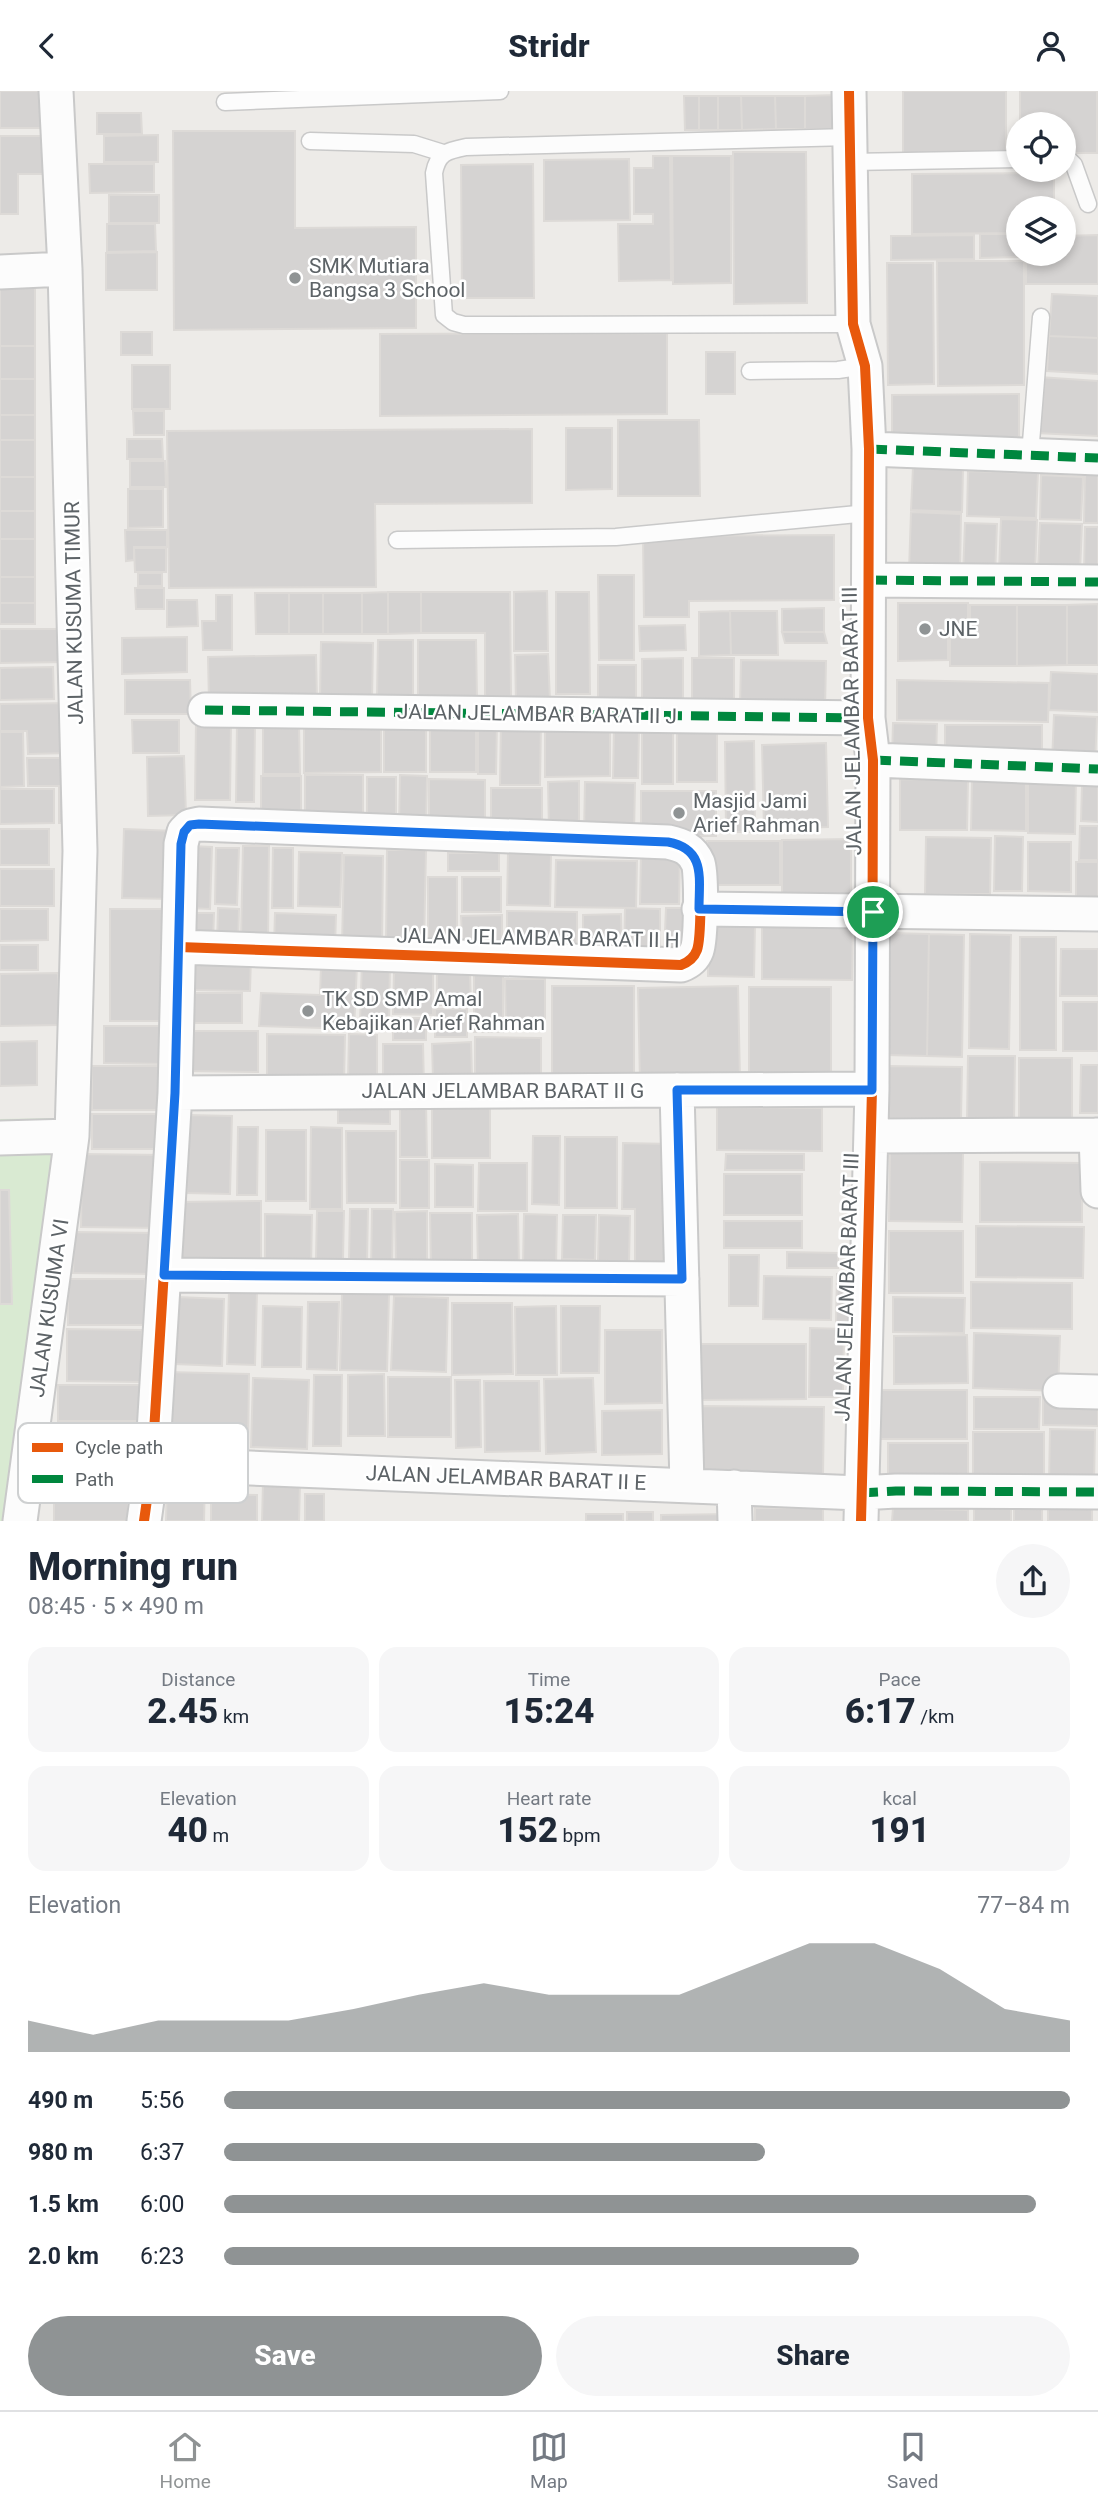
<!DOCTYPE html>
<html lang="en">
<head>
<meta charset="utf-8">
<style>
  :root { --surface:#fff; --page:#f6f6f7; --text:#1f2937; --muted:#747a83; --line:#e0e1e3; --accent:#8f9394 }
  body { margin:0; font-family:Roboto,sans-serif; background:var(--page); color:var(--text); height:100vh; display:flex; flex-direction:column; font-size:26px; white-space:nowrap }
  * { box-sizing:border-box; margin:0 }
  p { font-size:23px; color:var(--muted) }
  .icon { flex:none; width:38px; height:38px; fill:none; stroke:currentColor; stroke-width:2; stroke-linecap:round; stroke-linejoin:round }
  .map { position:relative; height:1430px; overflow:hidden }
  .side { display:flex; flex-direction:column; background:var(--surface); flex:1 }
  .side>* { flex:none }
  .tools { position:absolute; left:1006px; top:21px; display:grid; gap:14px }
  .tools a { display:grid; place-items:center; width:70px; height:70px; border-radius:50%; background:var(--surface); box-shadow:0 4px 10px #0003; font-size:35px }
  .pin { position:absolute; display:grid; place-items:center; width:60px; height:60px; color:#fff; margin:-30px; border:4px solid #fff; border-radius:50%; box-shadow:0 2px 7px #0007 }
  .round { display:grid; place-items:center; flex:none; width:74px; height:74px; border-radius:37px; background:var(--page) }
  .overview { display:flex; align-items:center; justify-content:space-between; height:119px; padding:0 28px }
  h1 { font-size:38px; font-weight:800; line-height:52px }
  .stats { display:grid; grid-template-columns:repeat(3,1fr); gap:10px; height:119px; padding:7px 28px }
  .stats div { display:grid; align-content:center; border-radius:18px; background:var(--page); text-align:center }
  .stats b { font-size:35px; font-weight:800 }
  .stats small { font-size:19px; font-weight:400 }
  .stats p { font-size:19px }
  .chart { height:196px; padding:14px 28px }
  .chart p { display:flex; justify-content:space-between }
  .chart svg { width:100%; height:126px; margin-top:7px; fill:var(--accent); opacity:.7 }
  .primary-button { display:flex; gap:14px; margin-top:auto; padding:14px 28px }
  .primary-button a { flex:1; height:80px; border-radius:42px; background:var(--accent); color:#fff; font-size:28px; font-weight:800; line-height:80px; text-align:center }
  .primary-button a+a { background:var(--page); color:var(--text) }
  ul { padding:0 28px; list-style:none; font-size:23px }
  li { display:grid; grid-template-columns:112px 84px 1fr; align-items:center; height:52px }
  li i { height:18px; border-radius:9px; background:var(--accent) }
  header { display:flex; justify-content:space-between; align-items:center; height:91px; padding:0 28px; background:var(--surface); font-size:32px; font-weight:800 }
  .tabs { display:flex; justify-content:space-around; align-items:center; height:98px; border-top:2px solid var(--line); background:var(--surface); font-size:19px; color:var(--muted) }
  .tabs a { display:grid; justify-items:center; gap:4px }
  .tabs .current { color:var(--accent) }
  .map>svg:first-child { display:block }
</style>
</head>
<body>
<header><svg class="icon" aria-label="back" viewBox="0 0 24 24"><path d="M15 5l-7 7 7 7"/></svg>Stridr<svg class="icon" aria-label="person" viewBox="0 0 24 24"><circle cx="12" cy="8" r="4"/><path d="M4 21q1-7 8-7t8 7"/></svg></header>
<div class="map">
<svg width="1098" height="1430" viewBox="0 0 1098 1430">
  <rect width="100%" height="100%" fill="#edebe8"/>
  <path fill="#d9ead2" d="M67,1027L34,1430H0V1028Z"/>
  <path fill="#d5d3d2" stroke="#dddad7" stroke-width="2" d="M0,0H45L46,37H0Z
    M903,0H1006V65L903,66Z
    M1020,0H1097V62H1064V33H1020Z
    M837,4V38H805V5Z
    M684,5H699V39H685Z
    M699,5H718V39H699Z
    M718,5H741L742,39H718Z
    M741,5H775L776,38L742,39Z
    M775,5H805V38H776Z
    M97,22H141L142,43H97Z
    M173,40H295V137L416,136V237L174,239Z
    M158,44V71H104V45Z
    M0,45H46L47,83H18V123H0Z
    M733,61H806L807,212L734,213Z
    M653,65H670L671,189L619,190L618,133H653V123H634V77H653Z
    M672,65H731V192L673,193Z
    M629,68L630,129L544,130V69Z
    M89,73H154V101L90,102Z
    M533,73L534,207H462L461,74Z
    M1054,82V117H1018V142L912,143V83Z
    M109,104H159V132H109Z
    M107,133H155L156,160L107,161Z
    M980,143H1018V166L980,167Z
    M974,144V168L891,169V145Z
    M1098,144V193H1026V163H1064V145Z
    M157,161V199H106V162Z
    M937,170H1024V294L938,295Z
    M887,172H933L934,293L888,294Z
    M0,196H35V255H0Z
    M1052,203L1098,205V247L1049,245Z
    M121,241H152V264H121Z
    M667,242V323L380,325V243Z
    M1049,245L1098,247V283L1047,280Z
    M0,255H35V288H0Z
    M706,261H735V303H706Z
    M132,274H170V318H132Z
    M1039,286L1098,290V345L1036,342Z
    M0,288H35V324H0Z
    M1019,303V346L892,347V304Z
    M133,320H164V344H134Z
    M0,324H35V349H0Z
    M618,329H699L700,405H618Z
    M566,337H612V398L566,399Z
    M532,338V412L375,413L376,496L169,497L167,340Z
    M127,348H162L163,368H127Z
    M0,349H35V386H0Z
    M130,370H165L166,396H130Z
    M913,376L963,378L962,421L911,419Z
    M968,380L1038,382L1036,427L967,425Z
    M1085,383L1098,384V432H1084Z
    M1041,384L1083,386L1081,429L1040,428Z
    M0,386H35V420H0Z
    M128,398H163V436L128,437Z
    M0,420H35V448H0Z
    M911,421L961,423L960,482L909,480Z
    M1001,428L1037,429L1035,482L999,481Z
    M965,432L997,433L995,485L963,484Z
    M1040,432L1082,433L1080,481L1038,480Z
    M1085,436H1098V480H1084Z
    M125,439H167V456H134V469L126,470Z
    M834,444V509L689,510V526H644L643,445Z
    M0,448H35V486H0Z
    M134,457H166V481H135Z
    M138,482H162V495H138Z
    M598,484H634V569H599Z
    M0,486H35V512H0Z
    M135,497H164V518H136Z
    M547,500L548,560H514V501Z
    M388,501V543H362V502Z
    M388,501H421V542L388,543Z
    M421,501H510L511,605H485V542H421Z
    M556,501H589L590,603H556Z
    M255,502H289V543H256Z
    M289,502H323V543H289Z
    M323,502H362V543H323Z
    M216,504H232V559H203L202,530H216Z
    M167,509H197L198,535L167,536Z
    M0,512H35V533H0Z
    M898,512H968V537H948V569L898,570Z
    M1098,513V574H1067V514Z
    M970,514H1017V575H950V538H970Z
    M1017,514H1067V574L1017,575Z
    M824,517V541H782V518Z
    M730,520H777L778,564H731Z
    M730,520L731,564L699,565V521Z
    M685,534L686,559L640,560L639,535Z
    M0,538H66L67,571L0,572Z
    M782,541H824L827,552H785Z
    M187,546V581L122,583V547Z
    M378,549H413V608L377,607Z
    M418,549H476L477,608H418Z
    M321,551L373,552L372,609L320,608Z
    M548,563L550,610L516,611L515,564Z
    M316,564L317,609L209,611L208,566Z
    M683,567V614H642V568Z
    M692,567H734V616H692Z
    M741,569L826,570L825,618L740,617Z
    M598,574H636V610H598Z
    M53,576L54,608L0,609V577Z
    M1051,581L1098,583V621L1049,619Z
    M125,589H190L191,623H125Z
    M897,589L1049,592L1048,631L897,629Z
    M71,612V662L28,663L27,640H0V613Z
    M1054,624L1097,626L1095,673L1052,671Z
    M132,629H179V662H133Z
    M196,629H231L230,709H195Z
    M501,630L541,631L540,694H500Z
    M478,631H497L496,683H478Z
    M237,632L255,633L254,711H236Z
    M430,632H476V681H430Z
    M893,632L937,633L936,668L892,667Z
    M945,634H1042V668L945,669Z
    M299,635L300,683H263V636Z
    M384,635H426V681H384Z
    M304,636H381V681L304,682Z
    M614,638H639L638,687H613Z
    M545,640H610V685L545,686Z
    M642,640H673V693H642Z
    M0,641H23L24,695L0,696Z
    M677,642H717V691H677Z
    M754,650L755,741H726L725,651Z
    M826,652L828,736L764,738L762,654Z
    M184,665L186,724L148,725L147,666Z
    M27,667H74L75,732H59V695H28Z
    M305,684H363V730L305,729Z
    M400,684L427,685L426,737L399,736Z
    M1028,684L1076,685L1075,743L1028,742Z
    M261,685H301V728H261Z
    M367,686H396V732H367Z
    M429,688L485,689V735H429Z
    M900,688L968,689L967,739H900Z
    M972,688L1026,689V740L971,739Z
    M579,690V738L549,739L548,691Z
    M585,691L635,692L634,744H584Z
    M1082,694H1098V731L1081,730Z
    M491,697H542V740H491Z
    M0,698H54V732L0,733Z
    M641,700H716V745H641Z
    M1080,735H1098V769H1079Z
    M0,738H49V774H0Z
    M124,738L176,740L174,808L122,807Z
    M995,745L1023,746L1022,800H994Z
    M926,746L991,747L990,803H925Z
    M851,748V813H782V749Z
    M707,750H780V794H707Z
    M1028,751H1071V801L1028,800Z
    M191,755L212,756L210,818L189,817Z
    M243,755H269L268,848L241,847Z
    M216,757H239L237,814L215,813Z
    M273,757H293V817H272Z
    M387,759H426L424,854L386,853Z
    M299,761L342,762L340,816L298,815Z
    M448,762H499V780H448Z
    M508,762L551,763L550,815L507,814Z
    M641,763H680L679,813H640Z
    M344,764L383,765L382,855L342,854Z
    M556,769L637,770L636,817L555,816Z
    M1076,771H1098V818H1076Z
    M0,778H54V815H0Z
    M428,786H457V857H428Z
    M462,786H501V821H462Z
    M218,817L239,818L238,853H217Z
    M625,817L660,818V865L624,864Z
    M666,817H690L688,864H664Z
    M0,818H48V849L0,850Z
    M110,818H172V930H110Z
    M507,820L577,821V861H507Z
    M188,822H214L213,852H187Z
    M275,822L336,824L335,856L274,854Z
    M621,823L622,863L583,864V824Z
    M502,824V860L463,861L461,825Z
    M708,832L755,833L754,886L708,885Z
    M762,833L853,834L852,889L762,888Z
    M888,842L929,843L927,965L886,964Z
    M929,843L964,844L962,966L927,965Z
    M970,843L1011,844L1009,958L969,957Z
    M1020,846H1056V959H1020Z
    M0,854H38V879H0Z
    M1061,858H1098V905H1060Z
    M191,864L251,865L250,900L191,899Z
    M362,870L390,871L389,932H360Z
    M321,874L357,875L354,938L259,935L261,902L320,904Z
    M503,881V941H474V882Z
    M58,882L59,934L0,935V883Z
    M394,882H433V924L393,923Z
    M437,882H470L471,914H437Z
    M505,888H545V939H506Z
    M552,895H634V993H552Z
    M738,895L740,989L640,991L638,897Z
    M749,896H831V992H749Z
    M188,902H242V932H188Z
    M1063,911H1098V960H1063Z
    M435,918H467V946H435Z
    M393,927H426V949H393Z
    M104,935H167V973L104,972Z
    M188,940H258V981L188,980Z
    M267,943L345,944L344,992H267Z
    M349,943L377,944V990L348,989Z
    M475,946L541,947V988H475Z
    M37,950V994L0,995V951Z
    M471,951L472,986L433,988L432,953Z
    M383,953H423L424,995L383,996Z
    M968,965H1015L1014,1031H967Z
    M1019,967H1072V1028H1019Z
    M1081,974H1098V1022H1080Z
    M92,975H163V1019H92Z
    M887,975L962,976L961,1028L886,1027Z
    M338,1012H390V1033L338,1032Z
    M400,1012H426L427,1066H400Z
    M432,1015H490V1067H432Z
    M717,1016L822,1017V1060L717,1059Z
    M92,1023H162V1058H92Z
    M188,1024L232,1025L230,1103L187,1102Z
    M238,1036H258L257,1104H237Z
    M311,1036L342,1037V1118H310Z
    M266,1039H306V1110H266Z
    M346,1040H396V1112H347Z
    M533,1045H560L559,1114L532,1113Z
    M565,1046H617V1117H565Z
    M623,1052L672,1053L671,1174H635V1118H622Z
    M890,1061L963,1062L962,1131L889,1130Z
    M82,1063L164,1064L163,1137L81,1136Z
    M726,1063H804V1079H725Z
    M400,1069H429V1117H400Z
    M980,1071L1082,1072V1131H980Z
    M479,1072H527V1120H478Z
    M435,1073L473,1074V1116H435Z
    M724,1083H802V1124H724Z
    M0,1099H9L12,1213H0Z
    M261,1110V1177L180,1178L179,1111Z
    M350,1118H368L367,1169H349Z
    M372,1118H393L392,1181L371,1180Z
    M317,1120H344L343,1168H316Z
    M427,1120V1179H396L395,1121Z
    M430,1122H472V1178H431Z
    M265,1123L312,1124L311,1178L265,1177Z
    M518,1123L519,1176L478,1177L477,1124Z
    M524,1123L557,1124L556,1176L523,1175Z
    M563,1124H596L595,1169L562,1168Z
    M599,1124L630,1125L629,1171L598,1170Z
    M724,1130H802V1157H724Z
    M976,1135L1084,1136L1083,1187L976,1186Z
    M889,1140H963V1202H889Z
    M74,1141L156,1142V1183L73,1182Z
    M787,1161L838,1162V1177H787Z
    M729,1164H759L758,1215H729Z
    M837,1183L861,1184L860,1233L836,1232Z
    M764,1185L832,1186L831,1229L763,1228Z
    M68,1188H145V1234H68Z
    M971,1191L1072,1192V1238L971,1237Z
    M229,1200L257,1201L255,1274L227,1273Z
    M342,1202L389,1203L387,1280L340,1279Z
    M394,1205L448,1207L446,1281L391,1279Z
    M177,1206L224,1208L222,1275L175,1273Z
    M893,1206L965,1207L964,1242L893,1241Z
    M308,1211H339L337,1279L307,1278Z
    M452,1212H512L513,1283L452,1284Z
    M263,1215L302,1216L301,1276H262Z
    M556,1215L557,1284H516L515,1216Z
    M561,1215H600L599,1282H561Z
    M810,1237L844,1238L843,1306H809Z
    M67,1238L142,1239V1291L67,1290Z
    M605,1239H662V1312L605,1313Z
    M974,1242L1060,1245L1058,1300L973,1297Z
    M967,1244L968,1292L894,1293V1245Z
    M695,1253H806V1308L695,1309Z
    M167,1281L249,1283L248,1360L166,1358Z
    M384,1283L385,1345H348V1284Z
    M314,1284H342L341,1355H313Z
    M388,1286H451V1346H388Z
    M253,1287L309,1289L307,1358L251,1356Z
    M593,1287L596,1361L546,1363L544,1288Z
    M455,1289H480L481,1356L456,1357Z
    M484,1290H539L540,1360L485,1361Z
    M58,1294H142V1330H58Z
    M881,1299H967V1348H881Z
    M1043,1305H1098V1335L1043,1334Z
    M974,1306H1040L1039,1338H974Z
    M699,1315L824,1316L823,1384L698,1383Z
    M662,1319V1363L602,1364V1320Z
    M1050,1338L1095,1339L1094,1394L1049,1393Z
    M973,1341H1044V1393L973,1394Z
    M888,1352H968V1395H888Z
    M167,1388L205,1389L204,1430H166Z
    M263,1392L300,1393L299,1430H262Z
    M54,1396L128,1397V1430H54Z
    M211,1403L257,1404V1430H211Z
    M305,1403H324V1430H305Z
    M974,1410H1011V1430H974Z
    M1014,1414H1042V1430H1014Z
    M1048,1416H1092V1430H1048Z
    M755,1417H823V1430H755Z
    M893,1417L968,1419V1430H892Z
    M627,1421H653V1430H627Z
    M586,1423H623V1430H586Z
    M732,1423V1430H661V1424Z"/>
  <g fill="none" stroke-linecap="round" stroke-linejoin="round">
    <g stroke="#c9c9c9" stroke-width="19">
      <path id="service" d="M225,11L500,0
        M850,46L466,56C446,60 438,62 434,82L444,224L453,231L464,234L853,233
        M310,50L414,53L443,62
        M1064,68H1068L1074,74L1088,113
        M850,71L1018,68
        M750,280L838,279L865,275
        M1030,364L1041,226
        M397,449L616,446L868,422"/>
    </g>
    <g stroke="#c9c9c9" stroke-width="37">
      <path id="minor" d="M849,0L853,233L865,275L869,358L868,627L873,669L872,998L861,1430
        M0,181L65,178
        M869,358L1098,367
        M869,489L1098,491
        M205,619L868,627
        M873,669L1098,678
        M699,818L1098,823
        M677,999L687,1394
        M175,1002L872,998
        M1096,1044L1098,1100
        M871,1045L1098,1044
        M0,1047L72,1045
        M164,1184L682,1188
        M1060,1300L1098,1301
        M152,1373L860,1402L896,1400L1098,1401
        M734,1396L735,1430
        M20,1430L72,1045L80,760L65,178L56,0
        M144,1430L152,1373L175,1002L181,753L184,741L190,735L199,733L668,751C682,754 692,758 698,772C702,782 701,848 697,859C694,867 689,871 681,874L179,856"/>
    </g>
    <use href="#service" stroke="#fcfcfc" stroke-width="16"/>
    <use href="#minor" stroke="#fcfcfc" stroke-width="33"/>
    <path stroke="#00873e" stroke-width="9" stroke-dasharray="18 9" stroke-linecap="butt" d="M869,358L1098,367
      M869,489L1098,491
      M205,619L868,627
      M873,669L1098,678
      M860,1402L896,1400L1098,1401"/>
    <g stroke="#fff" stroke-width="15">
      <path id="cycleway" d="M849,0L853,233L865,275L869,358L868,627L873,669L872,998L861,1430
        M144,1430L152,1373L175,1002L181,753L184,741L190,735L199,733L668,751C682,754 692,758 698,772C702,782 701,848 697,859C694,867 689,871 681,874L179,856"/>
    </g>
    <use href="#cycleway" stroke="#e8590c" stroke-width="10"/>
  </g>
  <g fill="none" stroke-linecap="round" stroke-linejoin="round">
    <g stroke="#fff" stroke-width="14">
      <path id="route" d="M199,733L668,751C706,758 699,787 699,818L873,821L872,999H677L682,1188L164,1184L175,1002L181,753L184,741L190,734Z"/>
    </g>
    <use href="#route" stroke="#1a73e8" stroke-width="9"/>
  </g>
  <g fill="#8f9394" stroke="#fff" stroke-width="2.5">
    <circle cx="295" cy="187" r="7"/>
    <circle cx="925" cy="538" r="7"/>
    <circle cx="679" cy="722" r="7"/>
    <circle cx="308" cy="920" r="7"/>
  </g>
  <g text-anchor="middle" stroke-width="5" stroke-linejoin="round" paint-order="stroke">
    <g font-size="21" fill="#5d6367" stroke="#fff" text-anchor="start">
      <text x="309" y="182">SMK Mutiara<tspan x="309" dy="24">Bangsa 3 School</tspan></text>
      <text x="939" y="545">JNE</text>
      <text x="693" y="717">Masjid Jami<tspan x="693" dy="24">Arief Rahman</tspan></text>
      <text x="322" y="915">TK SD SMP Amal<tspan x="322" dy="24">Kebajikan Arief Rahman</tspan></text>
    </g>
    <g font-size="21" fill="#5d6367" stroke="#fff">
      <text transform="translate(74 522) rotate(-91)" y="7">JALAN KUSUMA TIMUR</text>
      <text transform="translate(537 623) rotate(1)" y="7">JALAN JELAMBAR BARAT II J</text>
      <text transform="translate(852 630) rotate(-91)" y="7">JALAN JELAMBAR BARAT III</text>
      <text transform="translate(538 847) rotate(1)" y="7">JALAN JELAMBAR BARAT II H</text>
      <text x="503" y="1007">JALAN JELAMBAR BARAT II G</text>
      <text transform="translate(847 1196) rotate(-88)" y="7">JALAN JELAMBAR BARAT III</text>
      <text transform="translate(49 1217) rotate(-82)" y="7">JALAN KUSUMA VI</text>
      <text transform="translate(506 1387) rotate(2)" y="7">JALAN JELAMBAR BARAT II E</text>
    </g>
  </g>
  <rect x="18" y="1332" width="230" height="80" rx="10" fill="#fff" stroke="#ced0d1" stroke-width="2"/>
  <rect x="32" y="1352" width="31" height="9" fill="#e8590c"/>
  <rect x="32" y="1384" width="31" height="8" fill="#00873e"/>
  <g font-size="19" fill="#5d6367">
    <text x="75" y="1363">Cycle path</text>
    <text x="75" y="1395">Path</text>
  </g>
</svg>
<div class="tools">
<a><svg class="icon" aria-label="locate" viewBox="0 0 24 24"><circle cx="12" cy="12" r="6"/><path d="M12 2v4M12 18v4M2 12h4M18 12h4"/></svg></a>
<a><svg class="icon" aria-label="layers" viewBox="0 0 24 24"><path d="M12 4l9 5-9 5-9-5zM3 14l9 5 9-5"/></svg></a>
</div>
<div class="pin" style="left:873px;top:821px;background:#1e9e55"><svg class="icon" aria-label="arrive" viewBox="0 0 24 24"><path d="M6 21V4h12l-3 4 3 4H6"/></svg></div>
</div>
<section class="side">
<div class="overview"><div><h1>Morning run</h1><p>08:45 · 5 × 490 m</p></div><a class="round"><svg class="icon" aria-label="share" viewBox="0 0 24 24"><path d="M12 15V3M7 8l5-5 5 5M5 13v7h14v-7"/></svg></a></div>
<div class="stats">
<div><p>Distance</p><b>2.45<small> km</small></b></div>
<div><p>Time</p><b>15:24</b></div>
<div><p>Pace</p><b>6:17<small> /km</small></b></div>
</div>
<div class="stats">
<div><p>Elevation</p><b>40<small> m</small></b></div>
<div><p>Heart rate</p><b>152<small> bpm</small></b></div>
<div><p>kcal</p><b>191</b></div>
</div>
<div class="chart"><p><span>Elevation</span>77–84 m</p>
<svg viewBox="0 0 160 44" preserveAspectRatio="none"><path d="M0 44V33L10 38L20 33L30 33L40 33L50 29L60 24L70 20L80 24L90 24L100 24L110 15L120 6L130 6L140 15L150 29L160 33V44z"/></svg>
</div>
<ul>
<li><b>490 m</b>5:56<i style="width:100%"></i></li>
<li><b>980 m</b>6:37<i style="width:64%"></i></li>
<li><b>1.5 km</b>6:00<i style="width:96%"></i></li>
<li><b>2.0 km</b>6:23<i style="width:75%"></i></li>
</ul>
<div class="primary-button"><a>Save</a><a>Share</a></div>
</section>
<nav class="tabs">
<a class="current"><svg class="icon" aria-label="home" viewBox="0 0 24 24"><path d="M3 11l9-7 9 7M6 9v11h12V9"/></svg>Home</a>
<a><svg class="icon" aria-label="map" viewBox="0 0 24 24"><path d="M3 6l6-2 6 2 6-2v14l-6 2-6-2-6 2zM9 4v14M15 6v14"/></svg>Map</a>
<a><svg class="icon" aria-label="saved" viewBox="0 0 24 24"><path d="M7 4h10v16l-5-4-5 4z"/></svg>Saved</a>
</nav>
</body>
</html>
